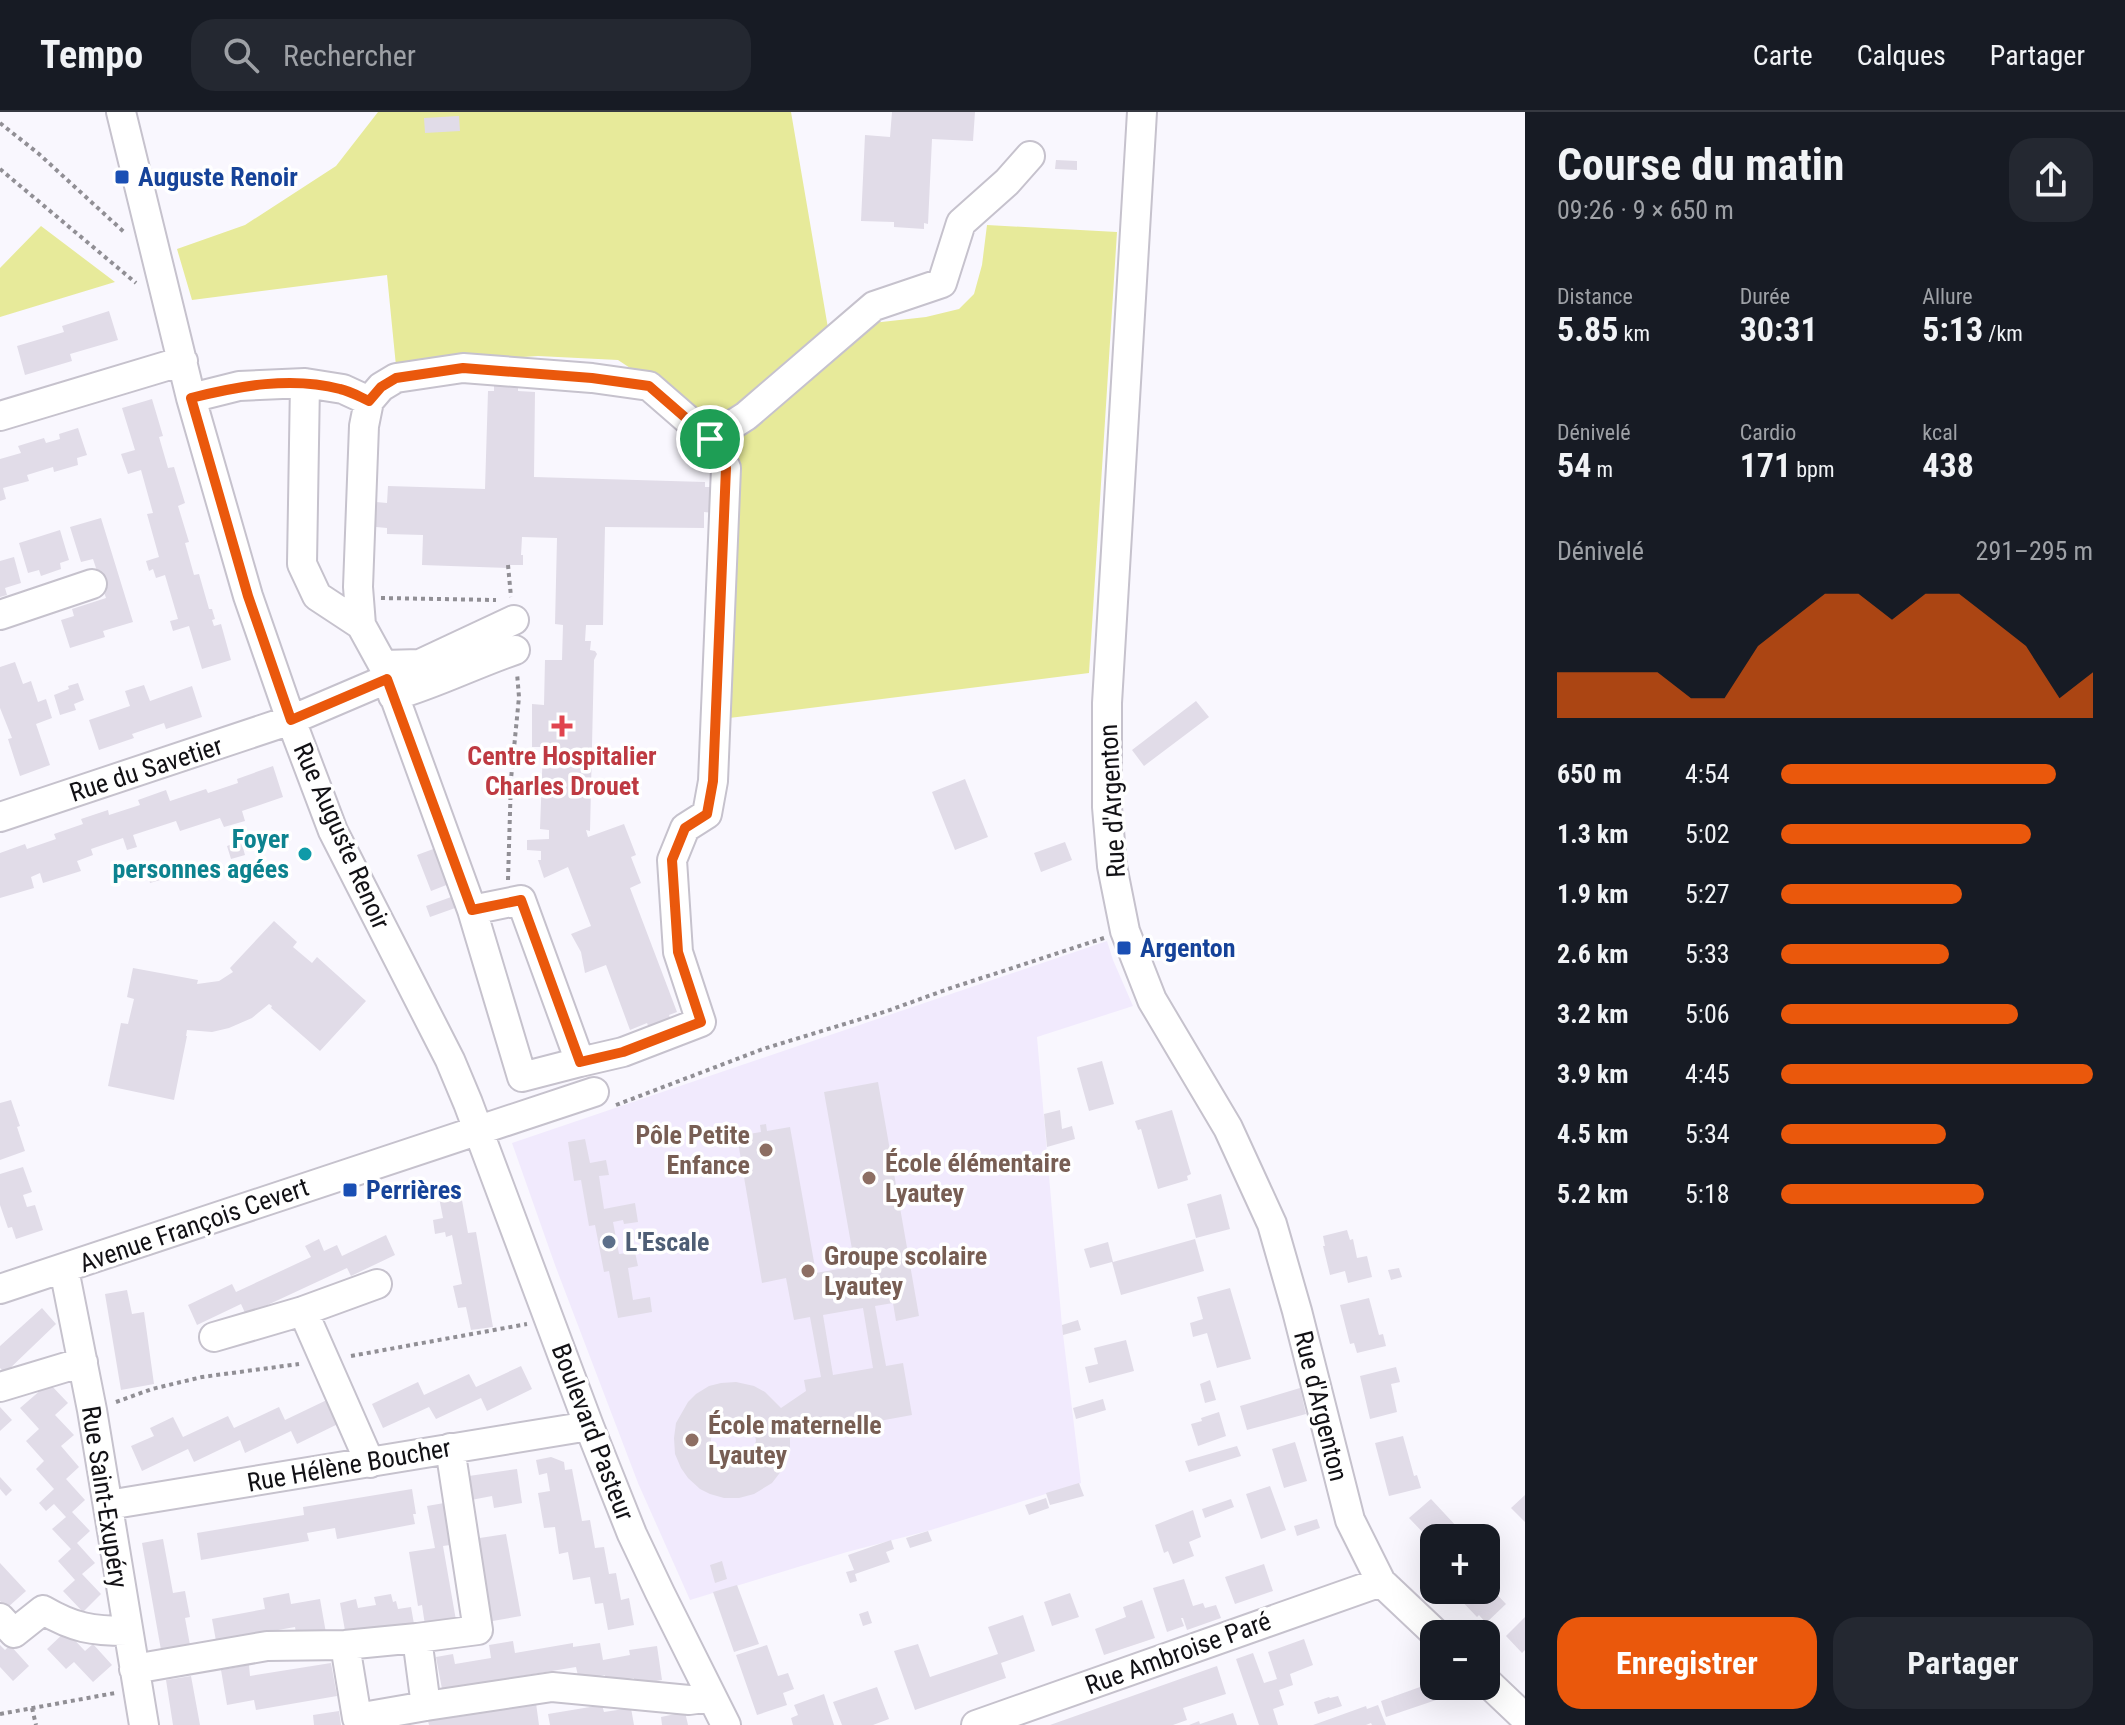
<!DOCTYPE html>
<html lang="fr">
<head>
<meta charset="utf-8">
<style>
  :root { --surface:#171b24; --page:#242831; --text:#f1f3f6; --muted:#9ea1a6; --line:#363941; --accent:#ea580c }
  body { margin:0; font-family:"Roboto Condensed",sans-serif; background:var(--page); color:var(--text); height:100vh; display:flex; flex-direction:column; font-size:30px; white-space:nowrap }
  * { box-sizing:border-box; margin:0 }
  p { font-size:26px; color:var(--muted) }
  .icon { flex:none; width:44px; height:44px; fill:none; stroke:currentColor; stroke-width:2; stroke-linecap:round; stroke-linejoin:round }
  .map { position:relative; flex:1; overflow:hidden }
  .sheet { display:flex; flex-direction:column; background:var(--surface); width:600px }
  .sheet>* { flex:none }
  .fabs { position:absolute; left:1420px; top:1412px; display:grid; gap:16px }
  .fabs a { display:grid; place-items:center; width:80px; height:80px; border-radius:16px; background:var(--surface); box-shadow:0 8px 32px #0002; font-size:40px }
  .pin { position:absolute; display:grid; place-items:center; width:68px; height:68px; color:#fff; margin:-34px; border:4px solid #fff; border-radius:50%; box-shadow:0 2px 8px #0007 }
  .round { display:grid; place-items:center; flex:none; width:84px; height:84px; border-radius:24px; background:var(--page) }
  .headline { display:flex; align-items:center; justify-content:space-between; height:136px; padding:0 32px }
  h1 { font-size:44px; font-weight:700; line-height:60px }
  .stats { display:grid; grid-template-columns:repeat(3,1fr); gap:12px; height:136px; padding:8px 32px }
  .stats div { display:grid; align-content:center }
  .stats b { font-size:34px; font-weight:700 }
  .stats small { font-size:22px; font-weight:400 }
  .stats p { font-size:22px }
  .chart { height:224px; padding:16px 32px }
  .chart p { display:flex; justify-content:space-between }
  .chart svg { width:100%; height:144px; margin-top:8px; fill:var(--accent); opacity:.7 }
  .action { display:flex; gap:16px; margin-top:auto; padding:16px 32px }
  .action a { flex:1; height:92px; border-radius:24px; background:var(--accent); color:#fff; font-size:32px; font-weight:700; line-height:92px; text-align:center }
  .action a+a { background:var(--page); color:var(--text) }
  ul { padding:0 32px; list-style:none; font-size:26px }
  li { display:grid; grid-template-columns:128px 96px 1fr; align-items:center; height:60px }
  li i { height:20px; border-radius:10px; background:var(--accent) }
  header { display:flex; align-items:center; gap:48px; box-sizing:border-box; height:112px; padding:0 40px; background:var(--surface); border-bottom:2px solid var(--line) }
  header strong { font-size:38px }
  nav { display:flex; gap:44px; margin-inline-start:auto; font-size:28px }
  .search { width:560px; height:72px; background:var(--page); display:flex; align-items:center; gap:20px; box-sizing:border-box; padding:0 28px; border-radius:24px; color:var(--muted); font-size:30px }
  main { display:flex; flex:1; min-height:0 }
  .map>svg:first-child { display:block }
</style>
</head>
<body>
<header>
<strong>Tempo</strong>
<div class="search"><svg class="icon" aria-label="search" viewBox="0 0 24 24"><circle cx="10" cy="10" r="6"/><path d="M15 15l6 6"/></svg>Rechercher</div>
<nav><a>Carte</a><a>Calques</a><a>Partager</a></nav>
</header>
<main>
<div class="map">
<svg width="1525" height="1613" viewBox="0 0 1525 1613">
  <rect width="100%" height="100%" fill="#f9f7fe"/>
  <path fill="#f1eafd" d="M1107,829L1113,848L1133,894L1037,925L1062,1214L1081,1371L931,1418L847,1440L690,1488L638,1371L555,1153L512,1031Z"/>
  <path fill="#e7ea9a" d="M378,0H791L828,216L926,205L959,197L974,182L982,153L987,113L1117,120L1089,561L721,607L736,326L618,248L538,244L396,254L387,163L192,188L177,137L245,113L336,54Z
    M41,114L115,170L0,205V156Z"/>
  <path fill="#e1dce8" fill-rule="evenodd" d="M892,0H975L973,29L932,27L928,112L924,111V117L894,115V110L861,109L865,23L890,25Z
    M459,4L460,19L425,21L424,6Z
    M1056,48L1077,49V58L1055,57Z
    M109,199L118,228L70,242L72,249L25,263L17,234L64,220L62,214Z
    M494,267L518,268V279L535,280L534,365L705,370V375H715L714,401L704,400V416L605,415L603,513H586L585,529H591L590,538L595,539L597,542L594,548L590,719L586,718L588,725L624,712L636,743L631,745L641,771L630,776L677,900L669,903L673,913L651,921L647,911L630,918L606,853L585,861L581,840L571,822L591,814L568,755L544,766L538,748H541V739L527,738V728L549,727V718L540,717L543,635H532V592L544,593L545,548H562L563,513L555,512L557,426L522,425L521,443H523V453H508V456L422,453L423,423L387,422V416L376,415V390L387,391L388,374L485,377L488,279H494Z
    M152,287L163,324L159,325L168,356L174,355L185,391L178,394L189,430L185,431L194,463L199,462L209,497H212L215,507L212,508L214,514L221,512L231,548L202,557L189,514L173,519L170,509L178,507L165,463L156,466L153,457L149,459L146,449L159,445L147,402L153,401L141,358L128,362L121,342L135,338L122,296Z
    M78,316L87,343L77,346L78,353L54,360L53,355L27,363L29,369L3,376L6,387L0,389V347L21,341L18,334L44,326L46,331L60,327L59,322Z
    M101,406L133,510L103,519L105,525L70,536L61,508L74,504L72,497L106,486L93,447L81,450L70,415Z
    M60,418L69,448L60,451L61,457L41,464L39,458L28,461L19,431Z
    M14,445L21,471L5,476L7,483L0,485V449Z
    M15,550L23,572L31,569L38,590L46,587L52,606L36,612L50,653L20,664L8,627L12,626L0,596V555Z
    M78,571L84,588L74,592L76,598L60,603L54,583L69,577L68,574Z
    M144,573L150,589L192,574L202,605L166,617L164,611L132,622L134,626L99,638L89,608L130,594L125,579Z
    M1196,589L1209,605L1144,654L1132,638Z
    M273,654L283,685L242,699L245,709L224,715L220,706L180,719L176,709L133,723L137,735L127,738L123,726L91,737L93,743L77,749L81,759L43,771L40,761L31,765L34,776L0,786V741L25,732L27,737L56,727L54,722L83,712L81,707L108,698L109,703L140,693L138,688L166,678L170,689L206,677L208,681L238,671L237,667Z
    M965,667L988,725L955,738L932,680Z
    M241,729L245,743L231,747L227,734Z
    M1065,730L1072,748L1041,760L1034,741Z
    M309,734L313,745L301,750L296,738Z
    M436,736L449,772L431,779L417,743Z
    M158,762L160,768L150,771L149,765Z
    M454,784L458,795L430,805L426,794Z
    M274,809L297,830L293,835L312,851L317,845L366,889L320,939L271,896L272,894L269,892L252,906L229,916L212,920L187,918L186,924H187L174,988L108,974L121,911L128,912L134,887L127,885L133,856L198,868L197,872L219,869L233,860L230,856Z
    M1102,949L1114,992L1089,999L1077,956Z
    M878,970L919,1204L896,1209L893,1191L875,1194L886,1254L903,1251L912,1303L813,1321L811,1314L790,1318V1336L787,1348L782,1358L772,1371L754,1382L739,1386H724L710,1382L700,1377L688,1366L681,1356L675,1342L674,1326L676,1311L688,1290L696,1282L709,1274L721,1271L736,1270L754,1274L765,1280L781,1296L806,1279L804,1268L821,1265L810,1205L794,1208L786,1166L762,1171L737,1024L761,1020L760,1013L766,1012L767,1019L790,1015L816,1161L855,1154L824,980ZM863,1196L873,1256L833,1263L823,1203ZM729,1306H735L745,1310L753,1318L755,1323L756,1329L752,1340L748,1345L738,1350L721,1346L717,1343L711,1333V1327L715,1316L719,1311Z
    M11,988L20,1014L17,1015L25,1039L0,1048V991Z
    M1060,998L1062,1017L1072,1014L1075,1027L1047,1035L1044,1002Z
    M1172,998L1191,1062L1187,1064L1188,1068L1158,1077L1141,1017L1138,1018L1135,1009Z
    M585,1027L590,1051L606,1048L609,1063L599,1064L604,1097L635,1091L638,1110L624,1112L623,1108L613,1110L619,1142L635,1140L638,1154L628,1156L633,1188L650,1185L652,1200L618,1206L609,1159L604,1160L595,1113L589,1114L581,1068L574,1069L568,1030Z
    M23,1055L32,1080L23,1083L27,1095L35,1093L43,1118L16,1127L12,1115L8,1116L0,1093V1062Z
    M459,1072L468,1121L476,1120L493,1215L471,1218L466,1195L458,1196L453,1174L462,1172L452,1123L446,1125L445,1120L435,1122L433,1108L443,1106L437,1075Z
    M1221,1082L1230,1117L1196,1126L1187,1092Z
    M1347,1118L1350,1128L1353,1127L1357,1146L1367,1144L1372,1165L1348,1171L1345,1159L1330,1163L1323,1134H1325L1323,1124Z
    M386,1123L395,1143L351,1164L347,1156L246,1203L241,1192L197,1213L188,1193L232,1172L236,1180L311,1145L305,1134L319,1127L324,1139L337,1133L342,1144Z
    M1195,1127L1204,1159L1121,1183L1112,1150L1090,1156L1084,1137L1108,1130L1113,1150Z
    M1399,1156L1402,1165L1391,1168L1388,1158Z
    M1230,1176L1251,1247L1217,1256L1207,1221L1193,1225L1190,1211L1203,1207L1197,1185Z
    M127,1178L132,1202L144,1200L154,1272L121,1278L105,1182Z
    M1369,1186L1379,1223L1383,1222L1386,1234L1357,1241L1354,1231L1350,1232L1340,1193Z
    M42,1196L56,1212L5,1261L0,1256V1234Z
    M1078,1208L1081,1218L1063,1223L1062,1213Z
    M1126,1228L1134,1259L1089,1271L1085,1255L1098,1252L1094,1236Z
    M521,1254L532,1277L487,1299L481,1286L436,1307L429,1295L383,1316L372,1292L418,1270L424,1283L469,1262L476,1275Z
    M1396,1255L1400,1270L1391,1272L1397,1300L1370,1307L1360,1264Z
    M1210,1268L1216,1288L1205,1291L1200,1272Z
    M49,1271L68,1291L55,1303L74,1323L61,1334L79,1355L66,1367L85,1388L72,1400L90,1419L77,1431L95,1451L82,1462L101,1482L83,1500L63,1479L75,1468L58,1449L71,1437L52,1417L66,1405L54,1392L46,1399L39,1391L54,1377L36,1357L44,1349L26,1329L39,1317L20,1296Z
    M1300,1276L1306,1302L1247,1318L1240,1294Z
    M331,1286L342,1310L297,1332L291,1319L245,1341L240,1328L194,1350L188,1337L142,1359L131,1334L154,1324L150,1316L173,1305L183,1325L228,1304L234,1316L279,1295L285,1308Z
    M1103,1287L1106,1298L1076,1307L1073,1296Z
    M0,1295L12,1308L0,1319Z
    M1219,1300L1226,1324L1198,1334L1191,1312L1202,1309L1201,1306Z
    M1403,1324L1414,1364L1417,1363L1421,1376L1389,1384L1375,1331Z
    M1295,1330L1307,1369L1284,1376L1272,1337Z
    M1237,1334L1241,1344L1189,1360L1185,1349Z
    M551,1345L564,1350L565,1358L572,1357L582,1409L590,1408L595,1436L604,1435L609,1462L616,1461L621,1488L629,1486L634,1513L608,1518L603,1491L595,1492L590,1465L573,1468L568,1440L559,1442L555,1415L544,1416L538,1381L550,1379L547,1361L539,1363L536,1348Z
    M517,1357L522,1391L494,1396L492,1384L466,1389L462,1365Z
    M0,1365L12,1378L6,1384L0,1377Z
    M1079,1371L1084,1384L1050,1393L1046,1381Z
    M1270,1374L1286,1418L1261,1427L1246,1382Z
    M412,1377L416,1402H413L415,1412L337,1427L335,1416L307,1421L309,1429L201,1448L197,1421L304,1403L303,1395Z
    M1525,1383V1410L1511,1396Z
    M1046,1386L1049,1396L1029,1403L1025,1393Z
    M1231,1387L1234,1395L1205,1406L1202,1397Z
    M1431,1387L1458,1416L1454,1420L1458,1424L1463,1419L1467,1422L1463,1426H1434V1432L1409,1406Z
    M450,1390L457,1432L443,1434L457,1514L426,1520L422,1493L418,1494L409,1440L435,1436L427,1394Z
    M1193,1398L1201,1425L1189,1430L1194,1444L1173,1452L1168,1439L1164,1441L1155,1413Z
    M1317,1407L1320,1416L1297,1424L1294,1414Z
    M928,1419L932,1429L910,1436L906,1426Z
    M506,1422L521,1504L487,1510L473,1427Z
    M163,1427L173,1481L185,1479L190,1505L185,1506L190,1533L161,1538L142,1431Z
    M891,1428L894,1437L886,1440L890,1450L855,1462L857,1469L850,1471L846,1460L854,1458L848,1443Z
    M722,1449L727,1467L715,1471L710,1453Z
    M0,1451L26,1479L7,1496L0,1489Z
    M1264,1452L1273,1479L1235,1492L1225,1465Z
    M1184,1467L1193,1494L1203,1491L1205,1496L1216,1493L1221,1506L1187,1518L1183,1506H1181L1184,1514L1167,1520L1153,1476Z
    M1486,1471L1506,1492L1486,1511L1479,1503L1477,1505L1454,1481L1451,1483L1447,1478H1486Z
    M737,1473L759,1532L734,1540L713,1480Z
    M289,1481L291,1492L320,1487L326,1521L297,1526L295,1515L216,1529L212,1507L265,1497L263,1486Z
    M1070,1481L1079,1505L1052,1514L1044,1490Z
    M391,1482L393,1490L396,1489L398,1497L411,1495L414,1512L346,1524L340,1491L356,1487L358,1496L376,1493L374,1485Z
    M1142,1488L1155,1526L1104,1543L1095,1517L1126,1505L1123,1495Z
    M868,1499L872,1511L863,1514L859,1502Z
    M1023,1503L1035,1539L1001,1551L1006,1566L915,1598L894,1539L918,1532L930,1565L998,1542L988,1515Z
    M1525,1505V1538L1522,1541L1506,1524Z
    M66,1519L85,1539L93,1532L112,1553L93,1570L74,1550L66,1557L47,1537Z
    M1304,1527L1313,1553L1290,1562L1293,1573L1279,1578L1284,1593L1273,1597L1278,1613H1259L1236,1547L1253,1541L1264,1571L1277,1567L1268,1540Z
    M513,1529L515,1541L573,1531V1535L600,1531L603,1548L630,1543L629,1538L657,1534L662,1568L634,1573V1566L606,1570L605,1563L579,1568L576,1555L442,1577L436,1545L453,1542L455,1552L491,1546L489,1533Z
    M0,1533L5,1538L10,1533L29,1554L13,1569L0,1555Z
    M767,1533L778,1564L788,1561L794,1577L783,1581L787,1593L757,1603L736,1543Z
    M331,1551L337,1584L256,1598L254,1588L227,1593L221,1558L249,1553L250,1564Z
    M1217,1554L1226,1582L1183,1596L1187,1608L1173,1613H1050Z
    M191,1564L200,1613H173L166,1568Z
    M1434,1570V1574H1441L1445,1585L1386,1605L1381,1589Z
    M877,1575L889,1607L873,1613H842L833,1590Z
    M824,1582L834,1613H793L791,1606L798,1603L794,1593Z
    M1338,1584L1342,1594L1318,1602L1314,1590L1329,1585L1330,1586Z
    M536,1591L539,1613H429L428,1609Z
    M602,1593L604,1600L631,1596L634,1613H550L548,1602Z
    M1378,1593L1386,1613H1372L1371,1611L1366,1613H1313L1366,1594L1367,1597Z
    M339,1599L341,1613H314L313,1603Z
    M685,1600L688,1613H662L661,1605Z
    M1233,1601L1237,1613H1189L1199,1609L1200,1612Z"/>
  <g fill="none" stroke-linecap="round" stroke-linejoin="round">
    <g stroke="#c6c2cd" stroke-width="32">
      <path id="minor" d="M121,0L191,286L248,484L291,608L333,719L450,948L468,991L589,1314L632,1422L660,1481L726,1613
        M1142,0L1107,591V695L1112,754L1125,819L1152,888L1228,1016L1272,1112L1297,1199L1350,1408L1381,1470L1436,1522
        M191,286L239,274L305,271
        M369,289L381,275L396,266L463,256L592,266L649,274L710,327
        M0,304L183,249
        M0,503L92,472
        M361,513L317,484L302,452L305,271L343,277L369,289L364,314L358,475L361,513L383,553L472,798L522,965L580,950L521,788L472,798
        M383,553L420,552L514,508
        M393,584C435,572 474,552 515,538
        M0,705L291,608L387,567
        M580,950L623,940L701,910L678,840L672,748L685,716L707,702L713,669L726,356L710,327L746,304L874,194L942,171L961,111L1007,70L1030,44
        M64,1157L92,1298L144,1613
        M0,1177L594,980
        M303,1199L370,1351
        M214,1225L303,1199L377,1172
        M0,1275L83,1250
        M108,1393L589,1314
        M0,1506L14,1521L43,1498C74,1516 92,1519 127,1519
        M417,1526L478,1518L450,1336
        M345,1533L357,1606L426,1594L552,1575L689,1588L712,1585
        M134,1557L267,1534L345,1533L417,1526L426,1594
        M1486,1569L1525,1606
        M976,1613L1381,1470"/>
    </g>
    <path stroke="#918f95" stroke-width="4" stroke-dasharray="4 4" stroke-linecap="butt" d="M0,11L39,42L124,120
      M0,57L136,171
      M508,453L511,485
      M381,486L496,488
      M508,768L511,667L519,585L517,561
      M616,993L763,937L887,899L948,877L1104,826
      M351,1244L527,1212
      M116,1290L152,1277L202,1265L299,1252
      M32,1596L36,1613
      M0,1602L115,1581"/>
    <use href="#minor" stroke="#fff" stroke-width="28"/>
  </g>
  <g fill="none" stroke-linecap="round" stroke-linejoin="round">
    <g stroke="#fff" stroke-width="16">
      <path id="route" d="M463,256L592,266L649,274L710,327L726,356L713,669L707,702L685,716L672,748L678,840L701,910L623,940L580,950L521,788L472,798L387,567L291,608L248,484L191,286C239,274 291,264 340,277C350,279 360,285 369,289L381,275L396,266Z"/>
    </g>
    <use href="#route" stroke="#ea580c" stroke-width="10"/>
  </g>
  <g fill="#1a4fb4" stroke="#fff" stroke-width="3">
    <rect x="114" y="57" width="16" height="16" rx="4"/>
    <rect x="1116" y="828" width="16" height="16" rx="4"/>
    <rect x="342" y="1070" width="16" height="16" rx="4"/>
  </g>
  <path fill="#e0444e" stroke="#fff" stroke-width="3" d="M558 602h8v8h8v8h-8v8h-8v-8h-8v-8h8z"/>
  <circle fill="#0f9aa8" stroke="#fff" stroke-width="3" cx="305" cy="742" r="8"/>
  <g fill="#8d6e63" stroke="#fff" stroke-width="3">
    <circle cx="766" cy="1038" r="8"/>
    <circle cx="869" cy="1066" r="8"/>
    <circle cx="808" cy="1159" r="8"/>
    <circle cx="692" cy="1328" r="8"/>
  </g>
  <circle fill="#5c6f8a" stroke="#fff" stroke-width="3" cx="609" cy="1130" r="8"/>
  <g text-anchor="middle" stroke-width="7" stroke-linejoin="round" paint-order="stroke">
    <g font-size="26" font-weight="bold" fill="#164399" stroke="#fff" text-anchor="start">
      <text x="138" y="74">Auguste Renoir</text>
      <text x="1140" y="845">Argenton</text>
      <text x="366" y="1087">Perrières</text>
    </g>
    <g font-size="26" font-weight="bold" fill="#be3a42" stroke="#fff">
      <text x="562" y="653">Centre Hospitalier<tspan x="562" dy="30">Charles Drouet</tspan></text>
    </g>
    <g font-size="26" fill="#121115" stroke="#fff">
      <text transform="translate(146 657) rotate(-18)" y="9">Rue du Savetier</text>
      <text transform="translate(1112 689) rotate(-93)" y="9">Rue d'Argenton</text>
      <text transform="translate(342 724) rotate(66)" y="9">Rue Auguste Renoir</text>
      <text transform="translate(194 1113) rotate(-19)" y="9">Avenue François Cevert</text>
      <text transform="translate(1321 1294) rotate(76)" y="9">Rue d'Argenton</text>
      <text transform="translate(593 1320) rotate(69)" y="9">Boulevard Pasteur</text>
      <text transform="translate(349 1353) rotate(-10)" y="9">Rue Hélène Boucher</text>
      <text transform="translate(105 1385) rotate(81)" y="9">Rue Saint-Exupéry</text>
      <text transform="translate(1178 1541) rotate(-20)" y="9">Rue Ambroise Paré</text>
    </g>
    <g font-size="26" font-weight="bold" fill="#0d838f" stroke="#fff" text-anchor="end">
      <text x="289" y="736">Foyer<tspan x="289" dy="30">personnes agées</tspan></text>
    </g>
    <g font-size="26" font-weight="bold" fill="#785e54" stroke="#fff" text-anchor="start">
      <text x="750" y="1032" text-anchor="end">Pôle Petite<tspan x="750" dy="30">Enfance</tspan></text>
      <text x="885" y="1060">École élémentaire<tspan x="885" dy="30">Lyautey</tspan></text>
      <text x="824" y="1153">Groupe scolaire<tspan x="824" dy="30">Lyautey</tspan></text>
      <text x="708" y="1322">École maternelle<tspan x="708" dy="30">Lyautey</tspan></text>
    </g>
    <g font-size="26" font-weight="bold" fill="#4e5e75" stroke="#fff" text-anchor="start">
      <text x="625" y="1139">L'Escale</text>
    </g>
  </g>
</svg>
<div class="fabs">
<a>+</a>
<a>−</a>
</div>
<div class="pin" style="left:710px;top:327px;background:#1e9e55"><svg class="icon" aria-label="arrive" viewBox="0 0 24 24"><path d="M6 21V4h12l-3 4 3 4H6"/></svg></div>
</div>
<section class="sheet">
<div class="headline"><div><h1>Course du matin</h1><p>09:26 · 9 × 650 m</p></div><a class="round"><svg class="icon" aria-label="share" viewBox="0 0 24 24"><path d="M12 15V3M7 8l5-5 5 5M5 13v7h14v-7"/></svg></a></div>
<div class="stats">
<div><p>Distance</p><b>5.85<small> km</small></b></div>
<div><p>Durée</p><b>30:31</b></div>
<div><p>Allure</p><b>5:13<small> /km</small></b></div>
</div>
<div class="stats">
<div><p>Dénivelé</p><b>54<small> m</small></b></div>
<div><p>Cardio</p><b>171<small> bpm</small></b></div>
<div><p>kcal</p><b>438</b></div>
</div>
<div class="chart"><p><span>Dénivelé</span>291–295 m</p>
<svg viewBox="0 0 160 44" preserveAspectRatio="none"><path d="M0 44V30L10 30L20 30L30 30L40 38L50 38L60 22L70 14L80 6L90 6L100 14L110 6L120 6L130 14L140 22L150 38L160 30V44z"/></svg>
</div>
<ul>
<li><b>650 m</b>4:54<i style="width:88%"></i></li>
<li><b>1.3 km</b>5:02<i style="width:80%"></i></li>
<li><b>1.9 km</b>5:27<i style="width:58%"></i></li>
<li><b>2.6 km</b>5:33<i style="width:54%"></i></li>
<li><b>3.2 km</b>5:06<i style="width:76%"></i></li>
<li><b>3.9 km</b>4:45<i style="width:100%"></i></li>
<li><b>4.5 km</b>5:34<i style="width:53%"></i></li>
<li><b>5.2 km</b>5:18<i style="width:65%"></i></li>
</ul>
<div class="action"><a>Enregistrer</a><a>Partager</a></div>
</section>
</main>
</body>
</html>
